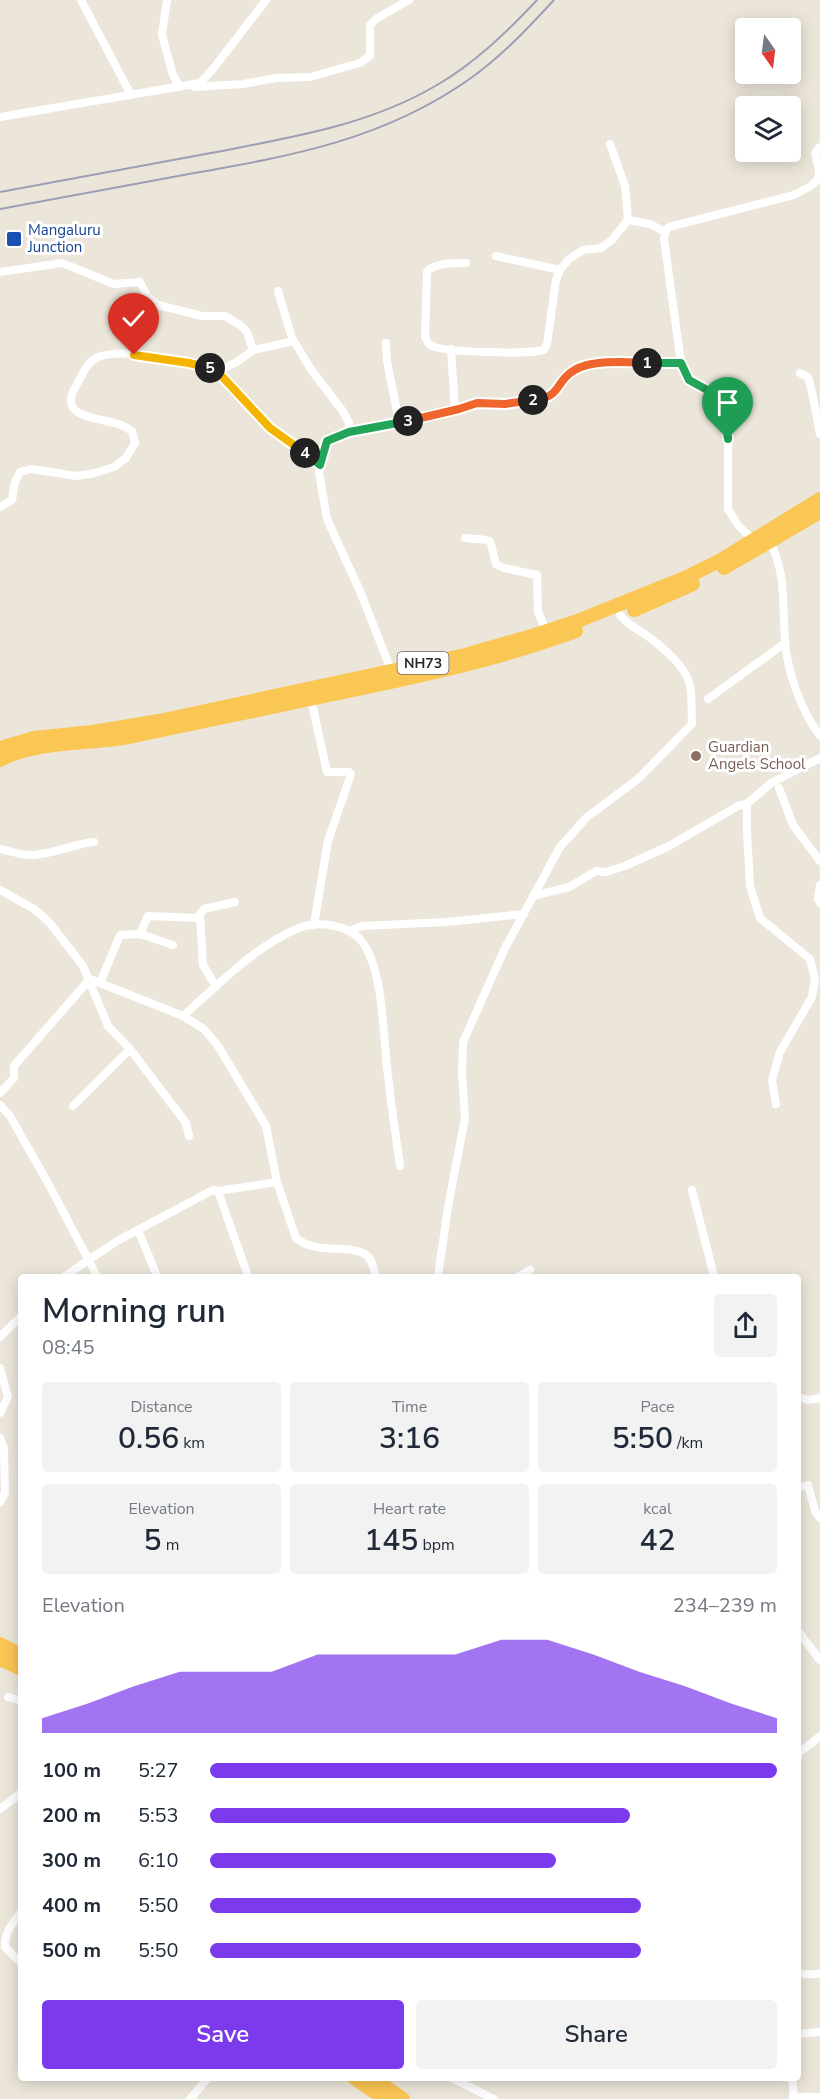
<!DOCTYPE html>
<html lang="en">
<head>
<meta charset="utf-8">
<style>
  :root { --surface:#fff; --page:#f2f2f3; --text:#1f2937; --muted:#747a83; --accent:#7c3aed }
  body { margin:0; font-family:"Nunito Sans",sans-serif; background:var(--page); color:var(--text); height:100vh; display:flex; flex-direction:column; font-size:22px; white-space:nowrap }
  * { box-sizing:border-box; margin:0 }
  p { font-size:20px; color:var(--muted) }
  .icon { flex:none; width:33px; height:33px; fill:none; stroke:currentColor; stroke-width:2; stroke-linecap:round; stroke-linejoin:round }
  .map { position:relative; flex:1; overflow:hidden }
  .side { position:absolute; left:18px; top:1274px; width:783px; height:807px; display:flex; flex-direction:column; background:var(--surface); border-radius:6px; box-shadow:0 3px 15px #0003 }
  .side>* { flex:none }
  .needle { width:39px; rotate:166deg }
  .fabs { position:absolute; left:735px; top:18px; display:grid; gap:12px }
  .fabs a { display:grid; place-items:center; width:66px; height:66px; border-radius:6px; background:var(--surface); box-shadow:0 3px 15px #0003; font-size:30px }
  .pin { position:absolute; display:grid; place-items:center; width:51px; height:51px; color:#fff; margin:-62px -26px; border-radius:50% 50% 50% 0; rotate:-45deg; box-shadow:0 0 6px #0007 }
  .pin .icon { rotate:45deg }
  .km { position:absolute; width:30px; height:30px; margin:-15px; border-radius:50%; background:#222; color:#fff; font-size:16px; line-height:30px; text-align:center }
  .round { display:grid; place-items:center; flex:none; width:63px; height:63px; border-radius:6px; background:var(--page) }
  .overview { display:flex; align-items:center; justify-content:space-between; height:102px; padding:0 24px }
  h1 { font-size:33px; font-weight:600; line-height:45px }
  .metrics { display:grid; grid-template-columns:repeat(3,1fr); gap:9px; height:102px; padding:6px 24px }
  .metrics div { display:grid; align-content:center; border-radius:6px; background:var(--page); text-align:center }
  .metrics b { font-size:30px; font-weight:600 }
  .metrics small { font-size:16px; font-weight:400 }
  .metrics p { font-size:16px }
  .chart { height:168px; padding:12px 24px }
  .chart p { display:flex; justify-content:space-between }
  .chart svg { width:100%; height:108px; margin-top:6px; fill:var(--accent); opacity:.7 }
  .button { display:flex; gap:12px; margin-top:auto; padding:12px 24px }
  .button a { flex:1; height:69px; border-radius:6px; background:var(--accent); color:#fff; font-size:24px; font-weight:600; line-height:69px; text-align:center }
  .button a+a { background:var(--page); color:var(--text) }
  ul { padding:0 24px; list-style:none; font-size:20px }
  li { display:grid; grid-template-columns:96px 72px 1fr; align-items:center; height:45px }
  li i { height:15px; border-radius:8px; background:var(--accent) }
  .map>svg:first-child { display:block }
</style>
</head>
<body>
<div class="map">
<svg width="820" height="2099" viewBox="0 0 820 2099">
  <rect width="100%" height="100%" fill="#ece6da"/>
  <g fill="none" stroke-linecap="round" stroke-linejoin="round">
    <path stroke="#fff" stroke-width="8" d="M81,0L131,95
      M167,0L162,35L173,75L180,87
      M195,87L243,84L277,78L310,77L360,63L370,56V25L377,18L409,0
      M0,117L200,83L213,69L266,0
      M628,220L650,224L665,232
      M496,256L560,270L569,259L583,250L601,248L612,240L628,220L625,186L610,144
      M466,263C455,264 434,262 427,272L425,337C427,340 427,342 430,345C442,353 528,354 544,350L547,344L556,280L560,270
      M0,272L62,263L114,284L140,282L147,296L158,305L202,316H225L240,325L247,332L253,350L294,341
      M278,291L292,338L312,371L342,410L349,423V432
      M386,343L387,361L399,422
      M451,349L455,410
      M216,370L270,428L320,465
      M800,373L808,377C814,396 816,415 820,434
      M0,507L12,500L15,482L20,472L31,469L77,476L95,473L114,467L126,458L135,443L132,431C115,418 90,422 76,411C68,405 71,393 76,386C81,377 87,361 98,357C120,348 167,358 190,363C198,365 208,370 216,369C229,369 243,358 253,350
      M465,538C498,542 487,534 496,564L504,568L537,575L538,612L547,632
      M768,539C787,570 782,605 785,640C787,672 801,710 820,736
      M753,540L738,525L728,509V439L725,412L709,391L689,380L681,363L664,239L665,232L669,227L794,195L811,186L818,179L819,171L815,153L820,147
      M391,670L360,591L327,519L319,472L327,441L349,432L409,421L459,409L477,403L505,404L550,397L572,371L590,364L681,363
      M311,699L327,772H349L351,774L328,841L314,925
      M708,699L785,643
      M779,788L793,825L820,861
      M0,849C11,851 23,856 33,855C54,854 73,844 94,842
      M820,885L818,899L820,903
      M0,890L34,909L49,922L83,966L108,1026L130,1049L186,1123L189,1136
      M533,896L569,887L596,871L606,872L625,866L669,846L738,806L747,804
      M349,931L362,926L446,922L524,914
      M140,934L173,945
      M100,983L120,935L140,934L148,916L199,918
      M216,987L203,965L200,914L204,909L235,902
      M183,1016C217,986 256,945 299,928C320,920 353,925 365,946C384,977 383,1039 388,1075C391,1106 396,1136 400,1166
      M0,1093L14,1078V1066L90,979L183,1016L204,1029L218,1046L266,1126L277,1182L218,1191
      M776,1104L772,1080L780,1052L812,997L815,979L810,959L760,918L750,886L747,832V804L771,783L820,758
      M0,1105L10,1116L48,1183L97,1276
      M73,1106L130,1049
      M277,1182L296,1238C316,1256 358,1242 369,1258C373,1263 374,1271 376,1276
      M692,1190L714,1276
      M138,1230L157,1276
      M65,1276L117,1241L213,1190L218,1191L248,1276
      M438,1276L448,1207L465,1118L462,1073L463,1042L505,948L560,847L587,817L638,779L692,724C691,711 693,695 689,682C684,665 663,648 649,637C639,630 628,625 620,615
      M519,1276L530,1270
      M0,1337L21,1316
      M0,1368L8,1397L0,1413
      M798,1397L808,1400L820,1398
      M0,1438L4,1448L5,1493L0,1502
      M798,1488L808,1485L815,1511L820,1518
      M798,1631L820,1660
      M8,1697L21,1701
      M798,1757L799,1753L820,1736
      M0,1809L21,1793
      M21,1912C13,1923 4,1933 5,1947L21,1963
      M798,1974H820
      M798,2034L820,2032
      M792,2078L794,2099
      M454,2079L494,2099
      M793,2097H820
      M190,2099L208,2078"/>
    <path stroke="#fac654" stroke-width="14" d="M724,568L820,512
      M634,610L693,584
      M0,748L34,738L93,732L159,721L465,655L535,635L575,622L687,577L721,560L820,499
      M0,760C34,741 91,744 129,737C198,723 266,708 334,694C416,677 498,660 576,631
      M0,1644L21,1655
      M0,1659L21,1669
      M354,2078L385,2099
      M373,2078L403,2099"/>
    <path stroke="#9d9eb4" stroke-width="2" d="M0,192C70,179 140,166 211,153C288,138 368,126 437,85C475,63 507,32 537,0
      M0,209C63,197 126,186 189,174C291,156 384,140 471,78C502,56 528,28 554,0"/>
  </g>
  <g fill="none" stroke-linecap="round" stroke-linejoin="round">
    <g stroke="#fff" stroke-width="12">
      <path id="split-1" d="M647,363H681L689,380L709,391L725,412L728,439"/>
    </g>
    <g stroke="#fff" stroke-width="12">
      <path id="split-2" d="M533,400C561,398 555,382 573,371C590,359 628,362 647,363"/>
    </g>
    <g stroke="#fff" stroke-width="12">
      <path id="split-3" d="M408,421L459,409L477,403L505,404L533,400"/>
    </g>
    <g stroke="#fff" stroke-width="12">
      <path id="split-4" d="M305,453L320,465L327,441L349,432L408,421"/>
    </g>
    <g stroke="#fff" stroke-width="12">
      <path id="split-5" d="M210,368L216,370L270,428L305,453"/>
    </g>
    <g stroke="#fff" stroke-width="12">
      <path id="split-6" d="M134,355L189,363L210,368"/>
    </g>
    <use href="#split-1" stroke="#22a559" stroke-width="8"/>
    <use href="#split-2" stroke="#f0652b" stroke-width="8"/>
    <use href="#split-3" stroke="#f0652b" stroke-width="8"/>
    <use href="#split-4" stroke="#22a559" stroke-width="8"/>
    <use href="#split-5" stroke="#f5b400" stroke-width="8"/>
    <use href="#split-6" stroke="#f5b400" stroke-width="8"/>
  </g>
  <rect fill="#1a4fb4" stroke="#fff" stroke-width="2" x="6" y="231" width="16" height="16" rx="3"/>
  <circle fill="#8d6e63" stroke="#fff" stroke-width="2" cx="696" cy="756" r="6"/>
  <g text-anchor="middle" stroke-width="6" stroke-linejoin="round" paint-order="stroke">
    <rect fill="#fff" stroke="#696969" stroke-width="1.5" x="397.5" y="652" width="51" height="22" rx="4.5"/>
    <g font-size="14" font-weight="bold" fill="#292929">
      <text x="423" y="668">NH73</text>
    </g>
    <g font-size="15" fill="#164399" stroke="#fff" text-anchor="start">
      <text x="28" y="235">Mangaluru<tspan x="28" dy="17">Junction</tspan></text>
    </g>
    <g font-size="15" fill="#785e54" stroke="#fff" text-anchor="start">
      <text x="708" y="752">Guardian<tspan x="708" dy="17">Angels School</tspan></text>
    </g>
  </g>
</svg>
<div class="fabs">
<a><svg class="needle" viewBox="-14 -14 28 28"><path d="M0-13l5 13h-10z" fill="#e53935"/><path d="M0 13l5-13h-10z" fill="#747a83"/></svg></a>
<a><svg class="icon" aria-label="layers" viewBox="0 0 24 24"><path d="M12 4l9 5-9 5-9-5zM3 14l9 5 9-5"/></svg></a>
</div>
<div class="pin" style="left:728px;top:439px;background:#1e9e55"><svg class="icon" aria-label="arrive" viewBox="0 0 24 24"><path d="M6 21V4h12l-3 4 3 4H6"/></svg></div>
<div class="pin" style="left:134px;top:355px;background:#d93025"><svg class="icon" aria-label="check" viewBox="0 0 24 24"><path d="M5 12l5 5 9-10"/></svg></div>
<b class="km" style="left:647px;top:363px">1</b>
<b class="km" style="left:533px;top:400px">2</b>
<b class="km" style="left:408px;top:421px">3</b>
<b class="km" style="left:305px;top:453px">4</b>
<b class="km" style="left:210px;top:368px">5</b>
<section class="side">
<div class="overview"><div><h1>Morning run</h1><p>08:45</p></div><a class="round"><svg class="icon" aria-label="share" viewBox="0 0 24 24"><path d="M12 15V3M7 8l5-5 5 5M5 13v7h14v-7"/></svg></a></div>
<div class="metrics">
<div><p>Distance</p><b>0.56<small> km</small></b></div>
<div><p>Time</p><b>3:16</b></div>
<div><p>Pace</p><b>5:50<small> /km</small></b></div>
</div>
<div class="metrics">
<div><p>Elevation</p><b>5<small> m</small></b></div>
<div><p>Heart rate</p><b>145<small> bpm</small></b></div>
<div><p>kcal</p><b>42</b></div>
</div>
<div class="chart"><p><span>Elevation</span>234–239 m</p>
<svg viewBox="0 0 160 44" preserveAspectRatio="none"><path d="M0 44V38L10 32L20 25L30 19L40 19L50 19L60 12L70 12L80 12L90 12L100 6L110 6L120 12L130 19L140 25L150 32L160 38V44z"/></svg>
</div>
<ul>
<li><b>100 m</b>5:27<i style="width:100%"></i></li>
<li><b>200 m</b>5:53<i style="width:74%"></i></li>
<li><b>300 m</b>6:10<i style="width:61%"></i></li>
<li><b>400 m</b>5:50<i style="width:76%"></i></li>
<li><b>500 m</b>5:50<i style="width:76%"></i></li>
</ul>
<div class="button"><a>Save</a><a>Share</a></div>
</section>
</div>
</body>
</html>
